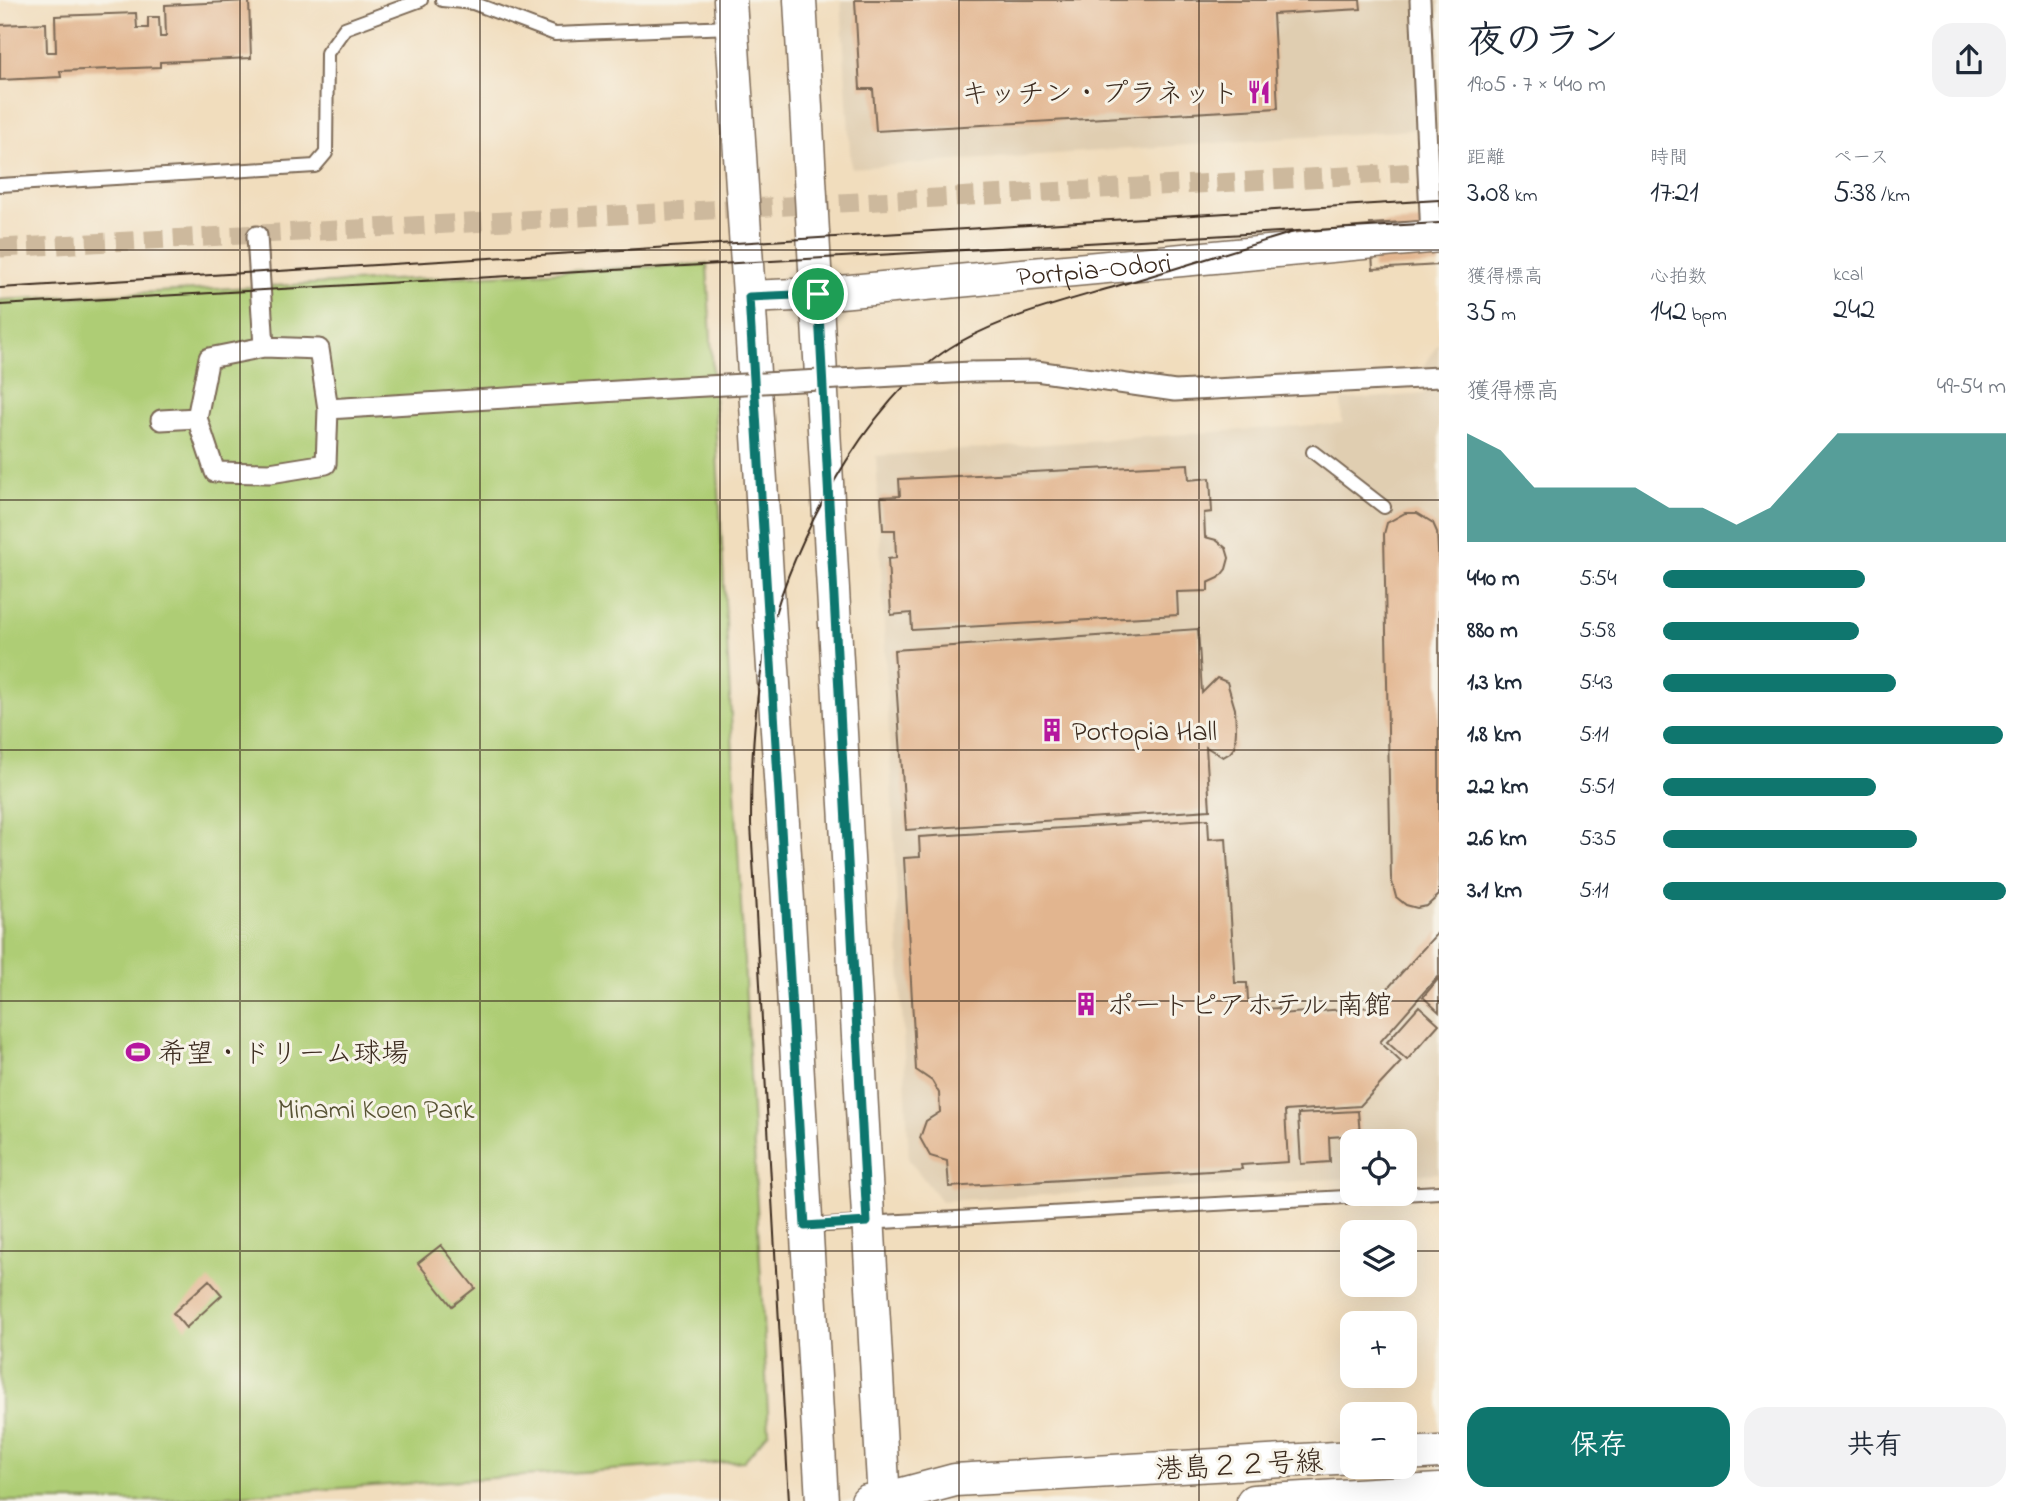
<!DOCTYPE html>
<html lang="ja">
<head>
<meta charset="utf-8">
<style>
  :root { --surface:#fff; --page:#f2f2f3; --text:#1f2937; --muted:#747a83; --accent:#0f766e }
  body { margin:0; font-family:"Indie Flower","Klee One",sans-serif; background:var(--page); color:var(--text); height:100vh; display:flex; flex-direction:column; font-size:26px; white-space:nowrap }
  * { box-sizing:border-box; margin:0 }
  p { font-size:23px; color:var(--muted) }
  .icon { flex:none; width:38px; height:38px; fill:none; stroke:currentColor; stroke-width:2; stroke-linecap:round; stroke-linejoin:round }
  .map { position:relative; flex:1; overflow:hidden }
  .details { display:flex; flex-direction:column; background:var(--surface); width:595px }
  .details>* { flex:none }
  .buttons { position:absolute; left:1340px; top:1129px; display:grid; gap:14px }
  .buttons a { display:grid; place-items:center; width:77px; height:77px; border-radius:14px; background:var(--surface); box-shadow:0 7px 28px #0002; font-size:35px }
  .pin { position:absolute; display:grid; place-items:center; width:60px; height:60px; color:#fff; margin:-30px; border:4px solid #fff; border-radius:50%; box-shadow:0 2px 7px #0007 }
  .round { display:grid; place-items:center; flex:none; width:74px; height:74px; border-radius:21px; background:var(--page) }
  .overview { display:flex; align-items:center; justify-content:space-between; height:119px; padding:0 28px }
  h1 { font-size:38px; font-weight:600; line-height:52px }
  .metrics { display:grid; grid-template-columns:repeat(3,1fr); gap:10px; height:119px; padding:7px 28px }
  .metrics div { display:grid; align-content:center }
  .metrics b { font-size:30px; font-weight:600 }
  .metrics small { font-size:19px; font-weight:400 }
  .metrics p { font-size:19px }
  .chart { height:196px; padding:14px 28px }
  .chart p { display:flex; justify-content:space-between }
  .chart svg { width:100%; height:126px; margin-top:7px; fill:var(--accent); opacity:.7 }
  .action { display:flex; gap:14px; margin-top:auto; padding:14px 28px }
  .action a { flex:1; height:80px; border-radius:21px; background:var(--accent); color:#fff; font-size:28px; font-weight:600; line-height:80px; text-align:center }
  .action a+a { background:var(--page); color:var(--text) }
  ul { padding:0 28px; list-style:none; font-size:23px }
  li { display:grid; grid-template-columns:112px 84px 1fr; align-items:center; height:52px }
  li i { height:18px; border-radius:9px; background:var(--accent) }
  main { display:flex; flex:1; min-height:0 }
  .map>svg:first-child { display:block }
</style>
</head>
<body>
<main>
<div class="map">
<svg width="1439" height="1501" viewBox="0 0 1439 1501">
  <rect width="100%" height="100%" fill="#f7f3e8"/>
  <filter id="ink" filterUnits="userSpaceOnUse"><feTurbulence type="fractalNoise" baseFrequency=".0143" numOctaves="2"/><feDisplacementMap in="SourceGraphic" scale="14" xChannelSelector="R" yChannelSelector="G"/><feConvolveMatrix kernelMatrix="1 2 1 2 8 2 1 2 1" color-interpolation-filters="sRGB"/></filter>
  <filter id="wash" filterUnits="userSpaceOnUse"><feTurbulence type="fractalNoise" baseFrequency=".00686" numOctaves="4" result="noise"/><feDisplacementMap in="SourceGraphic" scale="28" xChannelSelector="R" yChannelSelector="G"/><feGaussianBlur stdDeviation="1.57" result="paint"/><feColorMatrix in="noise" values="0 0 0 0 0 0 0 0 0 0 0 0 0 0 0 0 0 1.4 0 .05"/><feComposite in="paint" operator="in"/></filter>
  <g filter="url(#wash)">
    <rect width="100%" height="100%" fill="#f1ddbd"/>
    <path fill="#e0ceb1" d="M841,0H1439V128L851,168Z
      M1439,342V1173L1405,1175V1141H1353V1178L941,1201L909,1160L876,456L1342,423L1341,400L1424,394V366Z"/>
    <path fill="#aecd75" stroke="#747c4a" stroke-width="2" d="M707,264L769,1432L744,1461L151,1501H0V300Z"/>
    <g id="blocks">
      <path fill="#e2b58f" d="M855,0H1360L1361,9L1273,14L1278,108L876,131L873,89H860Z
        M249,1L251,58L160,62V67L60,71L61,77L0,80V25L46,23L47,52H56L55,16L136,13L137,28H148V17H159L160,37H166L165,5Z
        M1439,220V265L1373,269L1370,224Z
        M1188,464L1189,480L1210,478L1212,512L1204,513L1205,537L1216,540L1226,548L1229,558L1226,569L1219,578L1208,583V591L1177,592L1178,615L912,630L911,613L891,615L888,559L896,558L895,530H883L881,497L900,496L899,479Z
        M1405,513H1417L1433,523L1437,532L1439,569V895L1427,906L1417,908L1406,905L1396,897L1391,878L1384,534L1387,523Z
        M1198,629L1202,693L1217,678L1227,682L1235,709L1236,729L1235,747L1230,753L1223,757L1206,747L1210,810L906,830L894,650Z
        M1208,819L1209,839L1226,838L1235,983H1247L1248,1000L1260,999V1009L1279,1008L1280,1014L1371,1007L1439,931V975L1380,1042L1401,1062L1360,1106L1285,1111L1288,1162L1241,1165L1242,1169L949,1187L947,1161L930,1156L920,1138L926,1121L940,1112L939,1093L932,1081L916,1070L904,858L920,857L919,837Z
        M1439,978V1012L1423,997Z
        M1419,1006L1439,1024L1407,1060L1387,1042Z
        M1358,1111L1360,1135L1329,1137L1330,1162L1301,1164L1298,1114Z
        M441,1245L475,1288L452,1306L418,1263Z
        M209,1280L222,1295L186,1328L173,1313Z"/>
    </g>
  </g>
  <g filter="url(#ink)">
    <use href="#blocks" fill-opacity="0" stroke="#7b6956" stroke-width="2"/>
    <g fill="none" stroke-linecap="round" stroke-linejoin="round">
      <path stroke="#cdb99d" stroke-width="19" stroke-dasharray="19 10" stroke-linecap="butt" d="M0,248L1439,171"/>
      <g stroke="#7b6956" stroke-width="16">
        <path id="service" d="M442,0L473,3L555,34L731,27
          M0,185L315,166L326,153L327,53L345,28L421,0
          M1313,452L1384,507
          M808,1226L1439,1192"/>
      </g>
      <g stroke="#7b6956" stroke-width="23">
        <path id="pedestrian" d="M1420,0L1431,236
          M257,236L264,347
          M264,347L319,349L328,409L326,464L270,473L215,472L197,418L209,358Z
          M971,372L1036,371L1175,391L1439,377
          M328,409L650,389
          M161,420L197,418"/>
      </g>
      <g stroke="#7b6956" stroke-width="35">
        <g id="tertiary">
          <path d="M730,0L788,901L822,1501"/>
          <path d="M800,0L884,1501"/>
          <path id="s1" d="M749,297L818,294L1439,236"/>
          <path d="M1405,1454L1439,1452"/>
          <path d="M867,1501L884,1499L955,1480L1353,1457"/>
          <path d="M1253,1501L1439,1490"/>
        </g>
      </g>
      <use href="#service" stroke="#fff" stroke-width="12"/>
      <use href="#pedestrian" stroke="#fff" stroke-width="19"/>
      <use href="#tertiary" stroke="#fff" stroke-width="32"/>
      <path stroke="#3b2a1e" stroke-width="2" d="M0,288L1439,200
        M0,305L1439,223
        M789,1501L751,824C751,769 753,715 763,661C782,559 865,396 958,343C1006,316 1063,302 1117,286C1176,269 1234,250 1294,232"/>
      <g stroke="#7b6956" stroke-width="23" stroke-linecap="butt">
        <path id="pedestrian-bridge" d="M650,389L971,372"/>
      </g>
      <use href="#pedestrian-bridge" stroke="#fff" stroke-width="19"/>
    </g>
  </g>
  <g fill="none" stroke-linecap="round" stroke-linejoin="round" filter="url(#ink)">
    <g stroke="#fff" stroke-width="14">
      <path id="route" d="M818,294L867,1222L805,1226L749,297Z"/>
    </g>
    <use href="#route" stroke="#0f766e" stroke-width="9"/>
  </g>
  <path fill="none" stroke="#3b2a1e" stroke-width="2" stroke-opacity="0.55" d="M240,0V1501M480,0V1501M720,0V1501M959,0V1501M1199,0V1501M0,250H1439M0,500H1439M0,750H1439M0,1001H1439M0,1251H1353M1405,1251H1439"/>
  <defs>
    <g id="restaurant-bare" transform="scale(1.89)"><path d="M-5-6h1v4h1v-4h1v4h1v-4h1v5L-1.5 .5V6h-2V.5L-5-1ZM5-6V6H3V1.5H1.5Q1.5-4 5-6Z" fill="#b5179e" stroke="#f7f3e8" stroke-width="2.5" paint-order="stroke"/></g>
    <g id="building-bare" transform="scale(1.89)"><path d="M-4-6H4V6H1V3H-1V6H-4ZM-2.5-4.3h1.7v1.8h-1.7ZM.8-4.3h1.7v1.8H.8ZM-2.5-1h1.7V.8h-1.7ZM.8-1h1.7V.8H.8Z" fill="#b5179e" stroke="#f7f3e8" stroke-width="2.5" paint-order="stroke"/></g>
    <g id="stadium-bare" transform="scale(1.89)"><path d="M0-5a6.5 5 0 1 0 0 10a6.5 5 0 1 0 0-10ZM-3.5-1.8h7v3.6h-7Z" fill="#b5179e" stroke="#f7f3e8" stroke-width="2.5" paint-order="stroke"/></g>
  </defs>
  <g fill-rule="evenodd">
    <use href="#restaurant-bare" x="1259" y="92"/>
    <use href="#building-bare" x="1052" y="730"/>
    <use href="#building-bare" x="1086" y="1004"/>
    <use href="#stadium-bare" x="138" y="1052"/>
  </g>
  <g text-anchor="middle" stroke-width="6" stroke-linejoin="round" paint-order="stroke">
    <g font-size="28" fill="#3b2a1e" stroke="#f7f3e8" text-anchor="start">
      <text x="1239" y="102" text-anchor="end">キッチン・プラネット</text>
      <text x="1072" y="740">Portopia Hall</text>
      <text x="1106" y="1014">ポートピアホテル 南館</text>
      <text x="158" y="1062">希望・ドリーム球場</text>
    </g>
    <g font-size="28" fill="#3b2a1e" stroke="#f7f3e8">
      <text dy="10" stroke="none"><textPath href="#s1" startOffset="346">Portpia-Odori</textPath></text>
      <text transform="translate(1239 1464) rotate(-3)" y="10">港島２２号線</text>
    </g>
    <g font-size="28" fill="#585334" stroke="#f7f3e8">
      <text x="376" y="1118">Minami Koen Park</text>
    </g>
  </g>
</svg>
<div class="buttons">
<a><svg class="icon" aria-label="locate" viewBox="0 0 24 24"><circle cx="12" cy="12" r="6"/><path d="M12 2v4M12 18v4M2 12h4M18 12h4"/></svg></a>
<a><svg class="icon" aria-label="layers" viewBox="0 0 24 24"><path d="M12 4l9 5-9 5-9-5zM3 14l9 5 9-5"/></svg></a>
<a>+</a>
<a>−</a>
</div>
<div class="pin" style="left:818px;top:294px;background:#1e9e55"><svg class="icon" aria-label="arrive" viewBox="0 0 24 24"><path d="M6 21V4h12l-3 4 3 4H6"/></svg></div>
</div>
<section class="details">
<div class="overview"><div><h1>夜のラン</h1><p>19:05 · 7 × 440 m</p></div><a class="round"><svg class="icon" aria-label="share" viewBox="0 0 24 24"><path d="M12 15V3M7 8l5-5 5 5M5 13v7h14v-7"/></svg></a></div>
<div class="metrics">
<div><p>距離</p><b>3.08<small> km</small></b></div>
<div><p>時間</p><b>17:21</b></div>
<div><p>ペース</p><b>5:38<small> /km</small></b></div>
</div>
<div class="metrics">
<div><p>獲得標高</p><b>35<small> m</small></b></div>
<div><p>心拍数</p><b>142<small> bpm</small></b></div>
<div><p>kcal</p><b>242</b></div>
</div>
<div class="chart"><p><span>獲得標高</span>49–54 m</p>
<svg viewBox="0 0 160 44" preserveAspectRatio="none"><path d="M0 44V6L10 12L20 25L30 25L40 25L50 25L60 32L70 32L80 38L90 32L100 19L110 6L120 6L130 6L140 6L150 6L160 6V44z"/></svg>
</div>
<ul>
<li><b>440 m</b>5:54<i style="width:59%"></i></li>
<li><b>880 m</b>5:58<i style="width:57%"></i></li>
<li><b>1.3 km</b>5:43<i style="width:68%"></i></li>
<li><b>1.8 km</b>5:11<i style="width:99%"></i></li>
<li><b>2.2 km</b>5:51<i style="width:62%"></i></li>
<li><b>2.6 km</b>5:35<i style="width:74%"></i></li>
<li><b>3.1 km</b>5:11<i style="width:100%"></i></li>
</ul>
<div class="action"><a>保存</a><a>共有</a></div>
</section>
</main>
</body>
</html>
